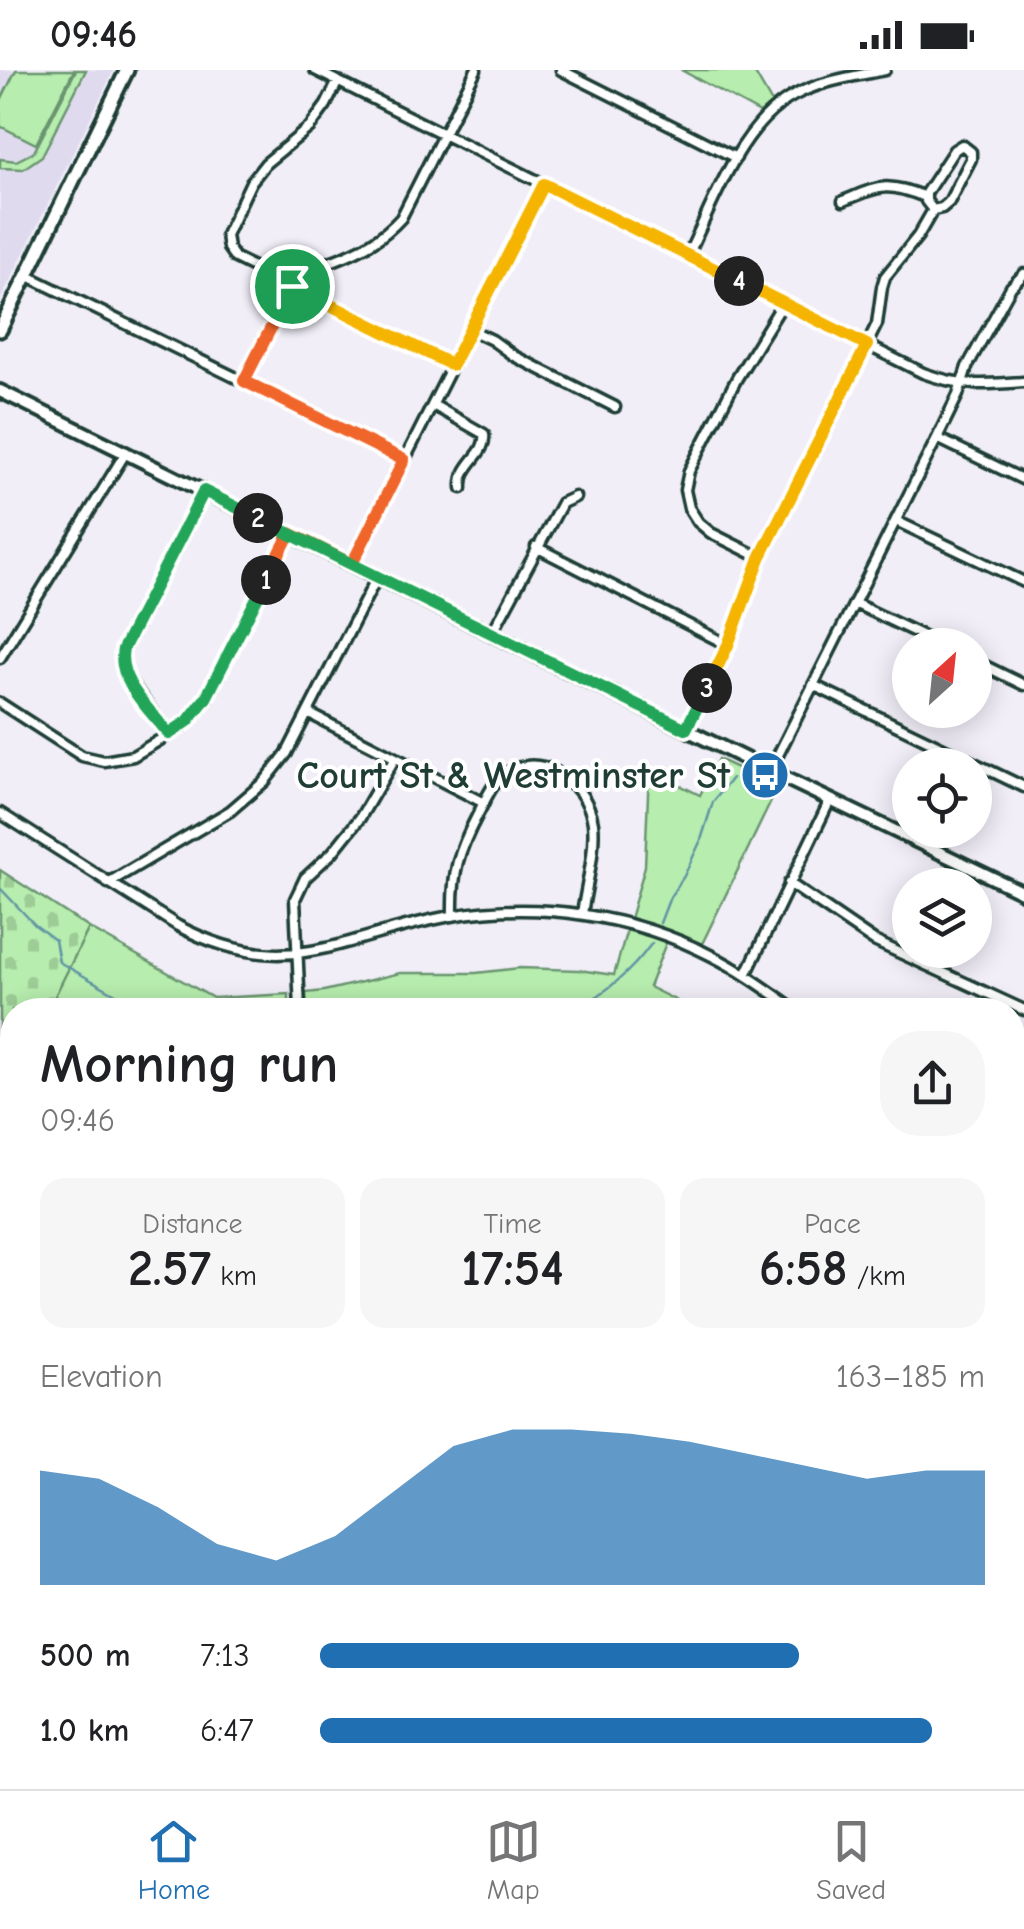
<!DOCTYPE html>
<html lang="en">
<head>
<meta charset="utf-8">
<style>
  :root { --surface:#fff; --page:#f6f6f6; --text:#202124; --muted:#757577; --line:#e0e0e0; --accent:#1f6fb2 }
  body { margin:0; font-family:"Comic Neue",sans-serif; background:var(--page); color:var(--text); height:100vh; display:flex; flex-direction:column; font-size:38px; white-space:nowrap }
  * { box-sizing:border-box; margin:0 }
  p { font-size:32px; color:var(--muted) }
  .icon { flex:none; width:55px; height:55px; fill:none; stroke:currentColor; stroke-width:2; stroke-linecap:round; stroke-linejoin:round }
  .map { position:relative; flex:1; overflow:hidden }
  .panel { position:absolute; left:0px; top:928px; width:1025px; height:792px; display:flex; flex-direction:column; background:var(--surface); border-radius:40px 40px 0 0; box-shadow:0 5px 25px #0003 }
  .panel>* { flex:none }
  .needle { width:65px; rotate:27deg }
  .fabs { position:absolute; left:892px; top:558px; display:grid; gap:20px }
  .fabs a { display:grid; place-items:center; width:100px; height:100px; border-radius:50%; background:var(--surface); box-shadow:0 5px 25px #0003; font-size:50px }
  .pin { position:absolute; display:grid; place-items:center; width:85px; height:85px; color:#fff; margin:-42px; border:5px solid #fff; border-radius:50%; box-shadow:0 2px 10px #0007 }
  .km { position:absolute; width:50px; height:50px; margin:-25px; border-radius:50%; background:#222; color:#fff; font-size:28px; line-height:50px; text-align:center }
  .round { display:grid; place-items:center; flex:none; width:105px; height:105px; border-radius:40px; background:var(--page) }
  .overview { display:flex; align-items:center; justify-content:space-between; height:170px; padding:0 40px }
  h1 { font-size:55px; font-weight:700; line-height:75px }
  .metrics { display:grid; grid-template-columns:repeat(3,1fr); gap:15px; height:170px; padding:10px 40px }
  .metrics div { display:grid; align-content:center; border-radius:25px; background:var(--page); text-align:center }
  .metrics b { font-size:50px; font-weight:700 }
  .metrics small { font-size:28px; font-weight:400 }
  .metrics p { font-size:28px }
  .chart { height:280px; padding:20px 40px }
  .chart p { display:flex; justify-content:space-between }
  .chart svg { width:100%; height:180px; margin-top:10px; fill:var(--accent); opacity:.7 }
  ul { padding:0 40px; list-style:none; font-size:32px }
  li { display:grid; grid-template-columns:160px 120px 1fr; align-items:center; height:75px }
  li i { height:25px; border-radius:12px; background:var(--accent) }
  .status { display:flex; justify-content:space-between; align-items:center; height:70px; padding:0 50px; background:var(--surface); direction:ltr }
  .status svg { height:28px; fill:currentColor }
  .tab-bar { display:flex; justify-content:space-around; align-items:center; height:140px; border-top:2px solid var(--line); background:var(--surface); font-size:28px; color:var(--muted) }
  .tab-bar a { display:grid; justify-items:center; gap:5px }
  .tab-bar .on { color:var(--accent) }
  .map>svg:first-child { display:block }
</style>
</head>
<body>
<div class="status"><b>09:46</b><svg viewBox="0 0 49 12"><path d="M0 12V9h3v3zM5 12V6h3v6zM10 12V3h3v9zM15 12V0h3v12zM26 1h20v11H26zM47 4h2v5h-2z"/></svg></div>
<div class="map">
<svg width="1024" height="1719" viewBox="0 0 1024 1719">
  <defs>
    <pattern id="cemetery-stones" width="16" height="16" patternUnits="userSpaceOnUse" patternTransform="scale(2.5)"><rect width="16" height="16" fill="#b7edae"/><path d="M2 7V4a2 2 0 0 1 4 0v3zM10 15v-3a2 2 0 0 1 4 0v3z" fill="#9dcc96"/></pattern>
  </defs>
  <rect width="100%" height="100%" fill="#f1eef8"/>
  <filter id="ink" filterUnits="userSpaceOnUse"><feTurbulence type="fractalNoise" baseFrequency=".01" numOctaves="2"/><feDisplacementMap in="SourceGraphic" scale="20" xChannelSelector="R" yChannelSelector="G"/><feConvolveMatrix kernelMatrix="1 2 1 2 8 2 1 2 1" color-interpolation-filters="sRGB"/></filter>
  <g filter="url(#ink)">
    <path fill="#e0daef" d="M0,0H114L0,231Z"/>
    <path fill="url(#cemetery-stones)" stroke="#6b9571" stroke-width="2.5" d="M0,800L89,858L52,934L62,940H12V1068L0,1092Z"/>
    <path fill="#b7edae" stroke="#6b9571" stroke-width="2.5" d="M16,0H74L36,74L0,56V32Z
      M76,0H86L42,86L23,99L0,98V89L16,91L34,82Z
      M681,0H753L772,33L760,43Z
      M718,689L778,717L701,876L669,865L649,917L677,931L685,940L375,938L307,940L306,923L324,921L400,903H476L520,898L579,900L614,905L645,796L649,700L700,725Z
      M89,858L213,928L289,924V940H62L51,934Z
      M1013,1316L1024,1324V1403L1013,1392Z"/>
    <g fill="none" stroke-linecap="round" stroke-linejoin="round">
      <path stroke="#6296a4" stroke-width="2.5" d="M0,818L35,855L55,870L59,892L128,931L166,940
        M660,853L670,827L684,806L701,770L713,732L732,708
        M332,940L374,930H435L501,940
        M575,940C607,922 631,902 652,873
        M1012,1336L1024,1344"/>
      <g stroke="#1f3d34" stroke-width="15">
        <path id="minor" d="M315,0L923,303C961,317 985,315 1024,312
          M561,0L736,88
          M338,11L326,35L310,57L266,93L251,112L226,165L228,178L235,188L453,295
          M843,131C880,116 886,111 925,127
          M688,185C715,130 742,48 801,22C827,10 857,6 885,0
          M26,205L404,390
          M471,260L492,270L514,286L615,337
          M244,311C256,288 283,222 300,207C310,199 323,195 335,190C361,180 382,169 401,148L476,0
          M433,335L484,364C487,386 460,392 462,418
          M937,368L1024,410
          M896,451L1024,512
          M536,477L728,575
          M761,488L711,463L698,452L689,438L685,420L689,401L737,308L783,233
          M352,494L544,114
          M854,533L942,575
          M492,563L562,433L575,427
          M0,588L126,382
          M975,591L1024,615
          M813,615L1024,717
          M0,633L82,686L104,691L133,686L180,658L197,641L207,628L290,463
          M308,643L484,733
          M686,659L728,575L761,488L877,254L882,217L885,207L918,166L933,140L942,138L949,132L971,89V82L962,75L954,80L926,123V131L933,140
          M169,664L126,606L121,586L204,421
          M770,701L937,368L958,325L967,297L1011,217L1024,204
          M0,743L178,856C290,915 341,865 451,846C539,831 633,845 712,886C742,901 769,921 796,940
          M108,813L230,741L265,711L287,683L377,507
          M789,813L874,871L1024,940
          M453,846C452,802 458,782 478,744C484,733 489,720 497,711C533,674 587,710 593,753C596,780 586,817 582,844
          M746,905L830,730
          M300,940L295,829L305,808L332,783L360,748L395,688
          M1012,1049L1024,1055
          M1012,1140L1024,1117
          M1012,1171L1024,1176
          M1012,1271L1024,1281
          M1012,1499L1024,1505
          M0,1534L12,1540
          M0,1699L12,1706
          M16,1708L38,1719
          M273,1708L280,1719
          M487,1708L497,1719
          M50,1719L55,1708
          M149,1719L152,1712
          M379,1719L388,1708
          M652,1719L657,1708
          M662,1719L668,1708"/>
      </g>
      <g stroke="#1f3d34" stroke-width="18">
        <path id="tertiary" d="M0,321L770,701L1024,823"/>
      </g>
      <g stroke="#1f3d34" stroke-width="19">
        <path id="secondary" d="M0,260L127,0
          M0,1257L12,1264
          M927,1708L951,1719"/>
      </g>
      <use href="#minor" stroke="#fff" stroke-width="8"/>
      <use href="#tertiary" stroke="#fff" stroke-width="10"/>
      <use href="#secondary" stroke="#fff" stroke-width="11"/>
    </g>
  </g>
  <g fill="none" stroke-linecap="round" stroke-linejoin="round" filter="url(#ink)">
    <g stroke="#fff" stroke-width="20">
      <path id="split-1" d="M266,510L290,463L352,494L404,390L244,311L292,216"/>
    </g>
    <g stroke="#fff" stroke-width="20">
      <path id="split-2" d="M258,448L204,421L123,579C116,610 151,641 169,664L188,651L206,628L266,510"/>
    </g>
    <g stroke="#fff" stroke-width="20">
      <path id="split-3" d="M258,448L686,659L707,618"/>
    </g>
    <g stroke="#fff" stroke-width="20">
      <path id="split-4" d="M707,618L728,575L760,488L867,275L739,211"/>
    </g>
    <g stroke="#fff" stroke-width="20">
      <path id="split-5" d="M292,216L452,295L544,114L739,211"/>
    </g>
    <use href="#split-1" stroke="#f0652b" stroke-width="12"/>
    <use href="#split-2" stroke="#22a559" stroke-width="12"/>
    <use href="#split-3" stroke="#22a559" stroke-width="12"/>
    <use href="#split-4" stroke="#f5b400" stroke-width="12"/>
    <use href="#split-5" stroke="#f5b400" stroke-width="12"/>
  </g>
  <defs>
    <g id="bus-disc" transform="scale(2.5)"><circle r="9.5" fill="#1f6fb2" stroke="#fff"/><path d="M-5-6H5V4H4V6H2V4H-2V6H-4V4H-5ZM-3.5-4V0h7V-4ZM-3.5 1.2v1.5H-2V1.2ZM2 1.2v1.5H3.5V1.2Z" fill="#fff"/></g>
  </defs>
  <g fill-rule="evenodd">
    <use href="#bus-disc" x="765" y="705"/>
  </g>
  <g text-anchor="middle" stroke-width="8" stroke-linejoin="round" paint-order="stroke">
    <g font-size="38" font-weight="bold" fill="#1f3d34" stroke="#fff" text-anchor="end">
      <text x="730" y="718">Court St &amp; Westminster St</text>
    </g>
  </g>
</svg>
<div class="fabs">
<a><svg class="needle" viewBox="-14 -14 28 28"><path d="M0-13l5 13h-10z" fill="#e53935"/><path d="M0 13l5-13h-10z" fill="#757577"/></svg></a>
<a><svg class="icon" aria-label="locate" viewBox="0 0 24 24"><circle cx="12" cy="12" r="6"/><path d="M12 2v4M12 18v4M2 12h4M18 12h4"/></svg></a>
<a><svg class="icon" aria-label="layers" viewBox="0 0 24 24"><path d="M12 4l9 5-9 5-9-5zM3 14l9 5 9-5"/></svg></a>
</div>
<div class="pin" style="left:292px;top:216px;background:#1e9e55"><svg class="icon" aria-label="arrive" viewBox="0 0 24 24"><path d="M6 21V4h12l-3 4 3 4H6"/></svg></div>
<b class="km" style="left:266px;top:510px">1</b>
<b class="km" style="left:258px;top:448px">2</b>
<b class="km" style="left:707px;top:618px">3</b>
<b class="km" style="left:739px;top:211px">4</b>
<section class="panel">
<div class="overview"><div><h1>Morning run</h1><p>09:46</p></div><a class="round"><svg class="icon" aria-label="share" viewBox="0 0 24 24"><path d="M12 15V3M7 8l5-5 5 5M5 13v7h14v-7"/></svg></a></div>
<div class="metrics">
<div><p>Distance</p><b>2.57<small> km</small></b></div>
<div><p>Time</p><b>17:54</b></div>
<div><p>Pace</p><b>6:58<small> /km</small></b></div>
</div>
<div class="chart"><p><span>Elevation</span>163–185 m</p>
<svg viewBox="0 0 160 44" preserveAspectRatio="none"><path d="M0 44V16L10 18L20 25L30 34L40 38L50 32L60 21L70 10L80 6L90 6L100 7L110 9L120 12L130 15L140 18L150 16L160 16V44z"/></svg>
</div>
<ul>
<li><b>500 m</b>7:13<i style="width:72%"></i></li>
<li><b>1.0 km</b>6:47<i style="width:92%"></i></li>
</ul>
</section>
</div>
<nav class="tab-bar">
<a class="on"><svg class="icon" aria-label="home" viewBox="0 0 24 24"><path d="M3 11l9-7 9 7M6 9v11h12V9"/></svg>Home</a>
<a><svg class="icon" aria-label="map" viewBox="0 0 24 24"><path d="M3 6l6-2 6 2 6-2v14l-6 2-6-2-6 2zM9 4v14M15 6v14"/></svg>Map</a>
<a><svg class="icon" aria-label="saved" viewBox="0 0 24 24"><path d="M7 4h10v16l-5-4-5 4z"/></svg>Saved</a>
</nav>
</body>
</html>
